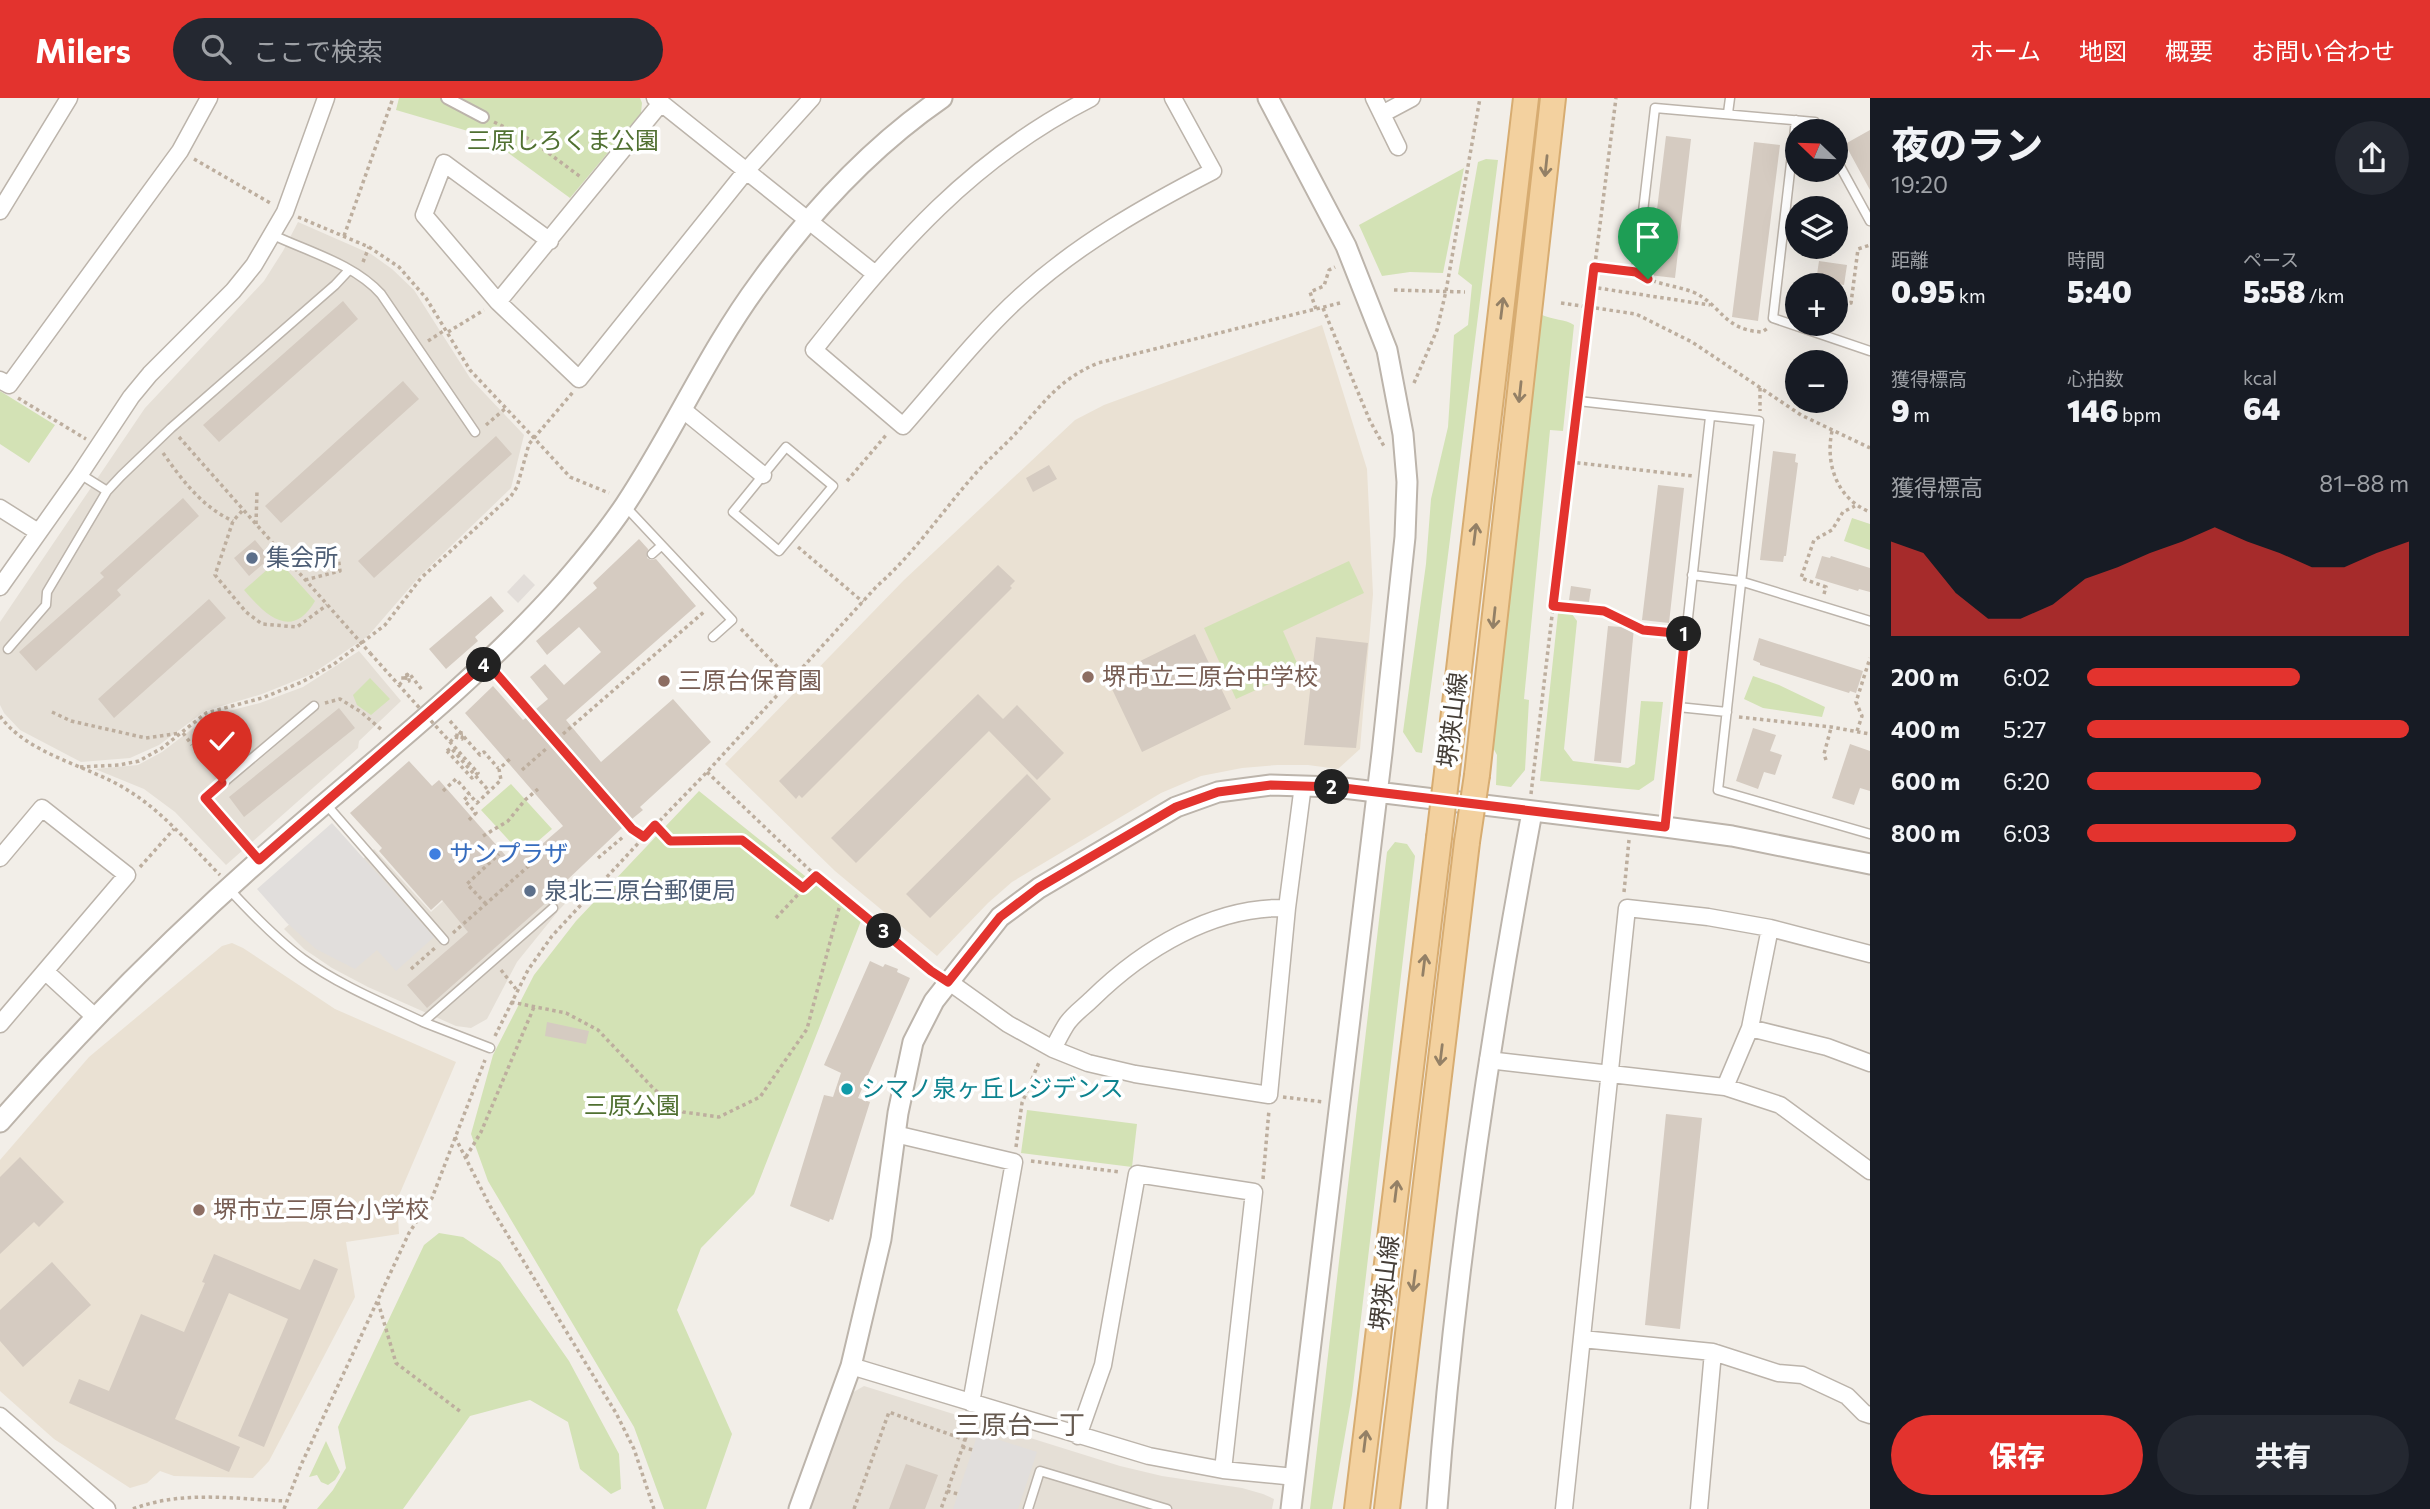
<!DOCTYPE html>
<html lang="ja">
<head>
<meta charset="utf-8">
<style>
  :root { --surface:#171b24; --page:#242831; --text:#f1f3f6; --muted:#9ea1a6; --accent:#e3332e }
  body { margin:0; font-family:Commissioner,"Noto Sans JP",sans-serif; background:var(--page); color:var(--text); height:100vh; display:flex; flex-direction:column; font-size:26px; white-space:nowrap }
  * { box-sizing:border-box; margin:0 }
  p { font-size:23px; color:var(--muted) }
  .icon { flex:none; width:38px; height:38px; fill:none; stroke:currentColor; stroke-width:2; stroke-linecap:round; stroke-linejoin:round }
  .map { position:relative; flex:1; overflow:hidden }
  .side { display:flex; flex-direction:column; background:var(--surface); width:560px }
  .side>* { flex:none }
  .needle { width:46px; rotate:293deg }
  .controls { position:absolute; left:1785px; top:21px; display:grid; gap:14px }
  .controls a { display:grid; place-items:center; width:63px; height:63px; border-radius:50%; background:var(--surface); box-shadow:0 7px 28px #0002; font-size:35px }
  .pin { position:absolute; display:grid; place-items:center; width:60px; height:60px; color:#fff; margin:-72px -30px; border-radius:50% 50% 50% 0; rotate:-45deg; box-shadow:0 0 7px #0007 }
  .pin .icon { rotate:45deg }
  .km { position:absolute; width:35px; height:35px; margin:-18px; border-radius:50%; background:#222; color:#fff; font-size:19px; line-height:35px; text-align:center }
  .round { display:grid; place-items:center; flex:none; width:74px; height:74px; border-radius:37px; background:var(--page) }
  .overview { display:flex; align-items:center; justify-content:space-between; height:119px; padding:0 21px }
  h1 { font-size:38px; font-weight:800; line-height:52px }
  .metrics { display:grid; grid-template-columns:repeat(3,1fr); gap:10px; height:119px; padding:7px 21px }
  .metrics div { display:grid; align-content:center }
  .metrics b { font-size:30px; font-weight:800 }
  .metrics small { font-size:19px; font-weight:400 }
  .metrics p { font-size:19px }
  .chart { height:196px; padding:14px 21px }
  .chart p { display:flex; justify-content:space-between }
  .chart svg { width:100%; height:126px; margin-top:7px; fill:var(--accent); opacity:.7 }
  .button { display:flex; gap:14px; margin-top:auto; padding:14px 21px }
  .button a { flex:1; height:80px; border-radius:42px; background:var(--accent); color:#fff; font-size:28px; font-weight:800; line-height:80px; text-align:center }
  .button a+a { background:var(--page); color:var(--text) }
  ul { padding:0 21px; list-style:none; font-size:23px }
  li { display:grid; grid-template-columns:112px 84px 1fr; align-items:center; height:52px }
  li i { height:18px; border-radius:9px; background:var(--accent) }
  header { display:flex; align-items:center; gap:42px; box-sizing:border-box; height:98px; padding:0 35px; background:var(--accent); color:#fff }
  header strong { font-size:33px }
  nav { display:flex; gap:38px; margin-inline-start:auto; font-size:24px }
  .search { width:490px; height:63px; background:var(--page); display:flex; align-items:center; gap:18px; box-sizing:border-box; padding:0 24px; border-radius:38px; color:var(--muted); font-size:26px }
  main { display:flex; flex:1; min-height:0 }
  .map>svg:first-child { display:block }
</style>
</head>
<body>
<header>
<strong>Milers</strong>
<div class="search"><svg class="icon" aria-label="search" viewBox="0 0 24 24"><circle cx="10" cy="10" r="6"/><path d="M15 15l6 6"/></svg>ここで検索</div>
<nav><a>ホーム</a><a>地図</a><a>概要</a><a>お問い合わせ</a></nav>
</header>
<main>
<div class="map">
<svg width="1870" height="1411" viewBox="0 0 1870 1411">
  <rect width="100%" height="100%" fill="#f2eee8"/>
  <path fill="#e5dfd6" d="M298,124L371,156L392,171L414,192L470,280L524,337L511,390L419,479L368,538L312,576L262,596L205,613L159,647L130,660L81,664L20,632L4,615L0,607V524L145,310L264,183L283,153Z
    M359,553L401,603L359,643L358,650L226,767L175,714L144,691L95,671L138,667L162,654L209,618L260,605L303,589Z
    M374,751L431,814L491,760L549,761L578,792L559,812L517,864L487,921L471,930L456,928L368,889L332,870L304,851L284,831Z
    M864,1288L1120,1368L1162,1378L1242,1390L1263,1396L1274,1401L1272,1411H810L850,1296Z"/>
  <path fill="#e2ddd9" d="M524,476L535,487L518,505L507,494Z"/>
  <path fill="#eae1d3" d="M1322,227L1367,371L1373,496L1360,651L1338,671L1308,667H1277L1242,670L1201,678L1161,695L1012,784L988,805L937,858L835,773L725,666L904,482L1075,322L1104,307Z
    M232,845L243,850L335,911L456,964L397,1102L399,1136L346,1144L355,1199L269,1363L253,1380L174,1378L160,1373L147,1385L130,1390L54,1341L0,1293V1062L89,959L222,848Z"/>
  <path fill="#d3e2b5" d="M399,0H640L642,5L641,15L570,100L485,38L396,12Z
    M1486,61L1498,62C1472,260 1449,458 1422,655L1416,654L1403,634L1426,466L1431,401L1448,329L1454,237L1468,227L1472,187L1458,176L1478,64Z
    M1464,70L1443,175L1410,174L1382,178L1359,127Z
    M1542,217C1553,222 1565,221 1574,227L1563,333L1550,332L1524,601L1529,602L1525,672L1511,689L1496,687L1497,657L1492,648Z
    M0,293L55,327L29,365L0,346Z
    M1852,420L1870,426V452L1844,443Z
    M278,462L315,503C292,543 265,517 244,492Z
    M1349,463L1364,495L1283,533L1300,572L1236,601L1204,530Z
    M1558,515L1572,516L1577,523L1564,651L1573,663L1628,670L1635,666L1641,603L1663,604L1654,682L1639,692L1540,683Z
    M1753,578L1779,587L1825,609L1822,619L1763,610L1744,601Z
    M370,580L390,601L371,617L357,607L353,597Z
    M511,686L552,731L530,750L523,742L515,749L481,712Z
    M699,693L861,823L754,1096L701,1150L677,1212L732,1336L706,1411H664L634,1329L488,1083L471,1036L493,957L534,877L576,823Z
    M1395,744L1407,746L1415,758L1352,1297L1332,1411H1310L1387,754Z
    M1027,1012L1137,1026L1132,1069L1021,1055Z
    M439,1135L463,1139L500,1164L569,1263L619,1356L621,1391L611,1396L580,1371L568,1324L530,1302L470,1318L403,1411H317L333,1392L346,1370L338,1329L424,1147Z
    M326,1343L340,1374L335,1382L328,1387L321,1384L317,1377L309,1379Z"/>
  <path fill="#e1dedc" d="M332,725L434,839L396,873L377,852L355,871L316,851L287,825L257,791Z
    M978,1335L1037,1354L1018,1411H953Z"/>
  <path fill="#d5cbc1" d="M1870,32V92L1845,46Z
    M1666,38L1691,41L1675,180L1649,177Z
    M1754,44L1780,47L1758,223L1732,219Z
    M1819,163L1847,167L1844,187L1816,183Z
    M343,203L358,221L219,344L203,327Z
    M403,283L419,301L281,425L265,408Z
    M496,338L512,356L374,480L358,463Z
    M1773,353L1796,356L1795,364L1798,365L1786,458H1784L1783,464L1760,462Z
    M1049,367L1057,381L1033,394L1026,380Z
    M1658,387L1684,390L1669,525L1642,522Z
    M183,400L199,418L117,492L121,497L36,573L19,554L104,479L100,475Z
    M639,441L648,451L647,460L651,462L656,461L696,508L566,622L601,664L673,601L711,644L640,709L643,712L632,721L536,611L548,601L530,579L545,566L564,587L601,554L579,529L547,557L536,543L597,490L593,485Z
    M255,442L270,460L249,478L234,460Z
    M1822,458L1830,460L1831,458L1870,470V494L1859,491L1858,493L1815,480Z
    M998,467L1015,483L1010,488L1012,490L802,700L799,697L796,701L779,683Z
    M1571,488L1591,491L1589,504L1569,502Z
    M491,498L504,513L475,539L478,543L446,571L429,551Z
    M209,501L226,520L114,620L98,601Z
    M1608,528L1634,530L1621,665L1594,663Z
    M1195,536L1231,611L1142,654L1112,591L1127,584L1122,572Z
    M1316,539L1368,545L1356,650L1304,647Z
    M1759,540L1863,573L1856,595L1850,593L1849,595L1760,567V565L1753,562Z
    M493,588L523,622L526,620L622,730L564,785L566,787L427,910L407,887L468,834L442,802L431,812L379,753L382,750L350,715L409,663L432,688L439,682L506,758L524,743L533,754L563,728L465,615Z
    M978,596L1003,621L1017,607L1064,655L1037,682L989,633L856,765L831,740Z
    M339,610L355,630L244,719L229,699Z
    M1753,630L1776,637L1770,653L1782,657L1775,677L1764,674L1758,691L1736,683Z
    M1850,646L1870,653V693L1860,690L1854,707L1832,700Z
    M1027,676L1051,701L930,820L906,796Z
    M870,863L883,869L885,866L898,871L897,874L910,880L858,1000L870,1004L833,1122L830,1121L829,1124L790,1108L824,997L833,999L841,975L824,967Z
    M547,924L589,933L586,946L545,938Z
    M1666,1016L1702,1020L1680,1231L1645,1227Z
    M20,1059L64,1104L39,1129L34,1124L0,1156V1079Z
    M214,1156L300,1192L314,1161L338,1171L264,1349L238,1338L288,1221L229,1195L175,1321L240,1349L229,1374L69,1305L79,1281L109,1293L141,1216L184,1234L205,1185L202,1184Z
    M52,1164L91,1207L23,1269L0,1243V1212Z
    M906,1366L938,1377L925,1411H889Z"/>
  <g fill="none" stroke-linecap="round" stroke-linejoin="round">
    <g stroke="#bcb4ab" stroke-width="11">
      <path id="service" d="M1728,15L1730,0
        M1796,22L1773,220L1870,253
        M1836,61L1870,123
        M273,137C309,154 354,166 381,196L475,334
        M1636,174L1655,10L1815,24L1820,33
        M1578,303L1759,323L1718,692L1870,736
        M786,349L833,388L779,453L733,414Z
        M80,376L107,393
        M624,407L732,522L713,539
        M652,456L661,448
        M1692,477L1740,483L1870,523
        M8,551L46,507L47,494L107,393L121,378L171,330L335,187L349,172
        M486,564L632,731
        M1678,609L1727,614
        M325,705L444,842
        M1665,729L1710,319
        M259,762L205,700L314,608
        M228,790C251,815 276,841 303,861C339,887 383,905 423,924L553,810
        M423,924L490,950
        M1028,1411L1040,1373L1167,1411"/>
    </g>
    <g stroke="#bcb4ab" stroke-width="14">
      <path id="pedestrian" d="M447,0L483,19"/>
    </g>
    <g stroke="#bcb4ab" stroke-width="19">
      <path id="minor" d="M655,0L874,175
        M1091,0C971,61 896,148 814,252L903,328C940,286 980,235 1021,198C1078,146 1145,108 1213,73L1173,0
        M1374,0L1398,49
        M1382,16L1412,0
        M0,113L69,0
        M550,143L444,65L424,117L498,204L579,281L746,73L812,0
        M498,204L661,5
        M0,282L9,287L180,53L209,0
        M682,311L763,377
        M0,410L38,434
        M0,489L80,376L131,299L150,276L233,193L254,167L285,114L326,0
        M0,760L42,710L127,777L0,926
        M46,874L95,919
        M948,883L1008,926L1053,951L1088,965L1135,976L1269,997L1287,810L1303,687
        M1750,930L1827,949L1870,965
        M1053,951C1057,943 1061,935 1066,927C1072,917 1084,909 1092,901C1143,851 1213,808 1287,810
        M1488,962L1725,989L1780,1007L1870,1073
        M1725,989L1750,930L1770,830
        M895,1036L1014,1064L971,1305
        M1582,1241L1713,1254L1699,1411
        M1713,1254L1778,1275L1802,1277L1847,1298L1864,1315L1870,1317
        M851,1268L1149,1358L1223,1372L1295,1379
        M0,1318L107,1411
        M1078,1338L1103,1267L1137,1076L1254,1094L1223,1372
        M1564,1411L1627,810L1708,819L1770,830L1870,856"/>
    </g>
    <g stroke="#bcb4ab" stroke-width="23">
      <path id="tertiary" d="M1268,0L1346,148L1387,252L1403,336L1407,384L1405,439L1382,655L1291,1411
        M0,1024C82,930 169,842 262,760C359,674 468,591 555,495C579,468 604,438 625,407C673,335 708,254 760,184C810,115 871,49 942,0
        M799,1411L851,1268L881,1141L898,1015L913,944L934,903L1000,819L1039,790L1176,709L1218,694L1271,687L1335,689L1665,729L1732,738L1870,766
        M1437,1411C1454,1177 1489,944 1532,714"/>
    </g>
    <g stroke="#d7ac71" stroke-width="28">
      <path id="primary" d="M1447,674L1526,0
        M1477,677L1553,0
        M1357,1411L1439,740
        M1387,1411L1467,744"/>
    </g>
    <path stroke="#bdae9e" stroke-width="3.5" stroke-dasharray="3.5 3.5" stroke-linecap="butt" d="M494,24L531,42L582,80
      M194,61L272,106
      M298,119L369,149L399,169L426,200L470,272L534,340L570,379L609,395
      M344,138L393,0
      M363,164L369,149
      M1595,170L1625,173
      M1646,180C1661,187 1677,188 1693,194C1722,207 1723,232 1762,234L1768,230
      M1591,189L1710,207
      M1394,192L1465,194
      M1788,198L1797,199
      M1836,203L1851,205L1858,151L1870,147
      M1561,205L1636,216L1692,244L1801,317L1870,350
      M1323,210L1370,323L1385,350
      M1316,211L1310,194L1324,188L1329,172L1335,169
      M448,234L484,212
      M428,243L445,232
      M1414,285L1437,232L1446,193L1480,0
      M1760,290V313
      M1579,293L1616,0
      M18,300L86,341
      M486,327L506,310
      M1832,333C1825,366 1837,401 1870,414
      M179,339L370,555
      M163,355C182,382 202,409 233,423
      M1570,364L1693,378
      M847,383L887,336
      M242,413L233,423L215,477L246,514L262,526L297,529L327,507
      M256,426L257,393
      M798,449L863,504
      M305,482L340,473L338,458
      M1824,496L1826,489L1801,480L1814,442L1832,432L1843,414L1855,408
      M1553,508L1604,513L1643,532L1676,535
      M741,531L791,583
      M406,578L409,575L422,592
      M325,605L340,601L361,614L383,633
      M52,614L71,623L146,640L180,635
      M0,618C27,656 86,667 124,690C162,712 189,746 220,777
      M1739,619L1831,629L1870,636
      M450,623L480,657L484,654L498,670
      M1857,633L1862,618L1856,604L1870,560
      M183,635L192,647
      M563,636L705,513
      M447,653L451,650L489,693
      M1826,662L1824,656L1831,630
      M80,669L119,667L139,663L162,650L206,615L262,600L302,584L334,566L385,527L421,480L511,398L517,389L529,346L573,294
      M522,672L547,650
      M707,674L816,778L934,874
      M443,693L456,681L477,705L501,682L499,671L511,660
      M1531,696L1576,314
      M469,722L476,715L464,702L470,696
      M655,727L670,743L742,742L803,791L816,778
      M483,738L508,723L525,702L538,691
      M598,760L623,739
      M140,769L174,731
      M603,782L627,803
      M1624,794L1629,742
      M486,806L467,786L499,756
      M776,820L803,791
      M453,835L532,765
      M411,871L436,849
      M501,872L516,891
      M511,904L566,915L598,932L654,991L683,1014L719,1019L760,999L807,931L842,799
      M495,938L528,872L552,838L644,739L707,674L877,488C915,455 942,413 976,375C989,361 1004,348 1017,334C1045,304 1058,282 1098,265L1340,205
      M1283,999L1324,1004
      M455,1039L490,1108L616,1315L634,1351L654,1411
      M1016,1049L1022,1005L1040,962
      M466,1059L481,1034L534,909
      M1031,1063L1120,1074
      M1263,1081L1269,1012
      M378,1204L396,1265L461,1314
      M965,1342L973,1320
      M962,1349L973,1352
      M947,1393L958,1396
      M133,1411C182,1392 235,1401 286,1403
      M284,1411L301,1367L409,1135L432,1100L485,962
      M854,1411L889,1314L965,1342L941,1411"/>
    <use href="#service" stroke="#fff" stroke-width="8"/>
    <use href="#pedestrian" stroke="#fff" stroke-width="10"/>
    <use href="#minor" stroke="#fff" stroke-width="16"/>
    <use href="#tertiary" stroke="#fff" stroke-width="19"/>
    <use href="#primary" stroke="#f3d19f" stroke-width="24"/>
    <g stroke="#d7ac71" stroke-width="28" stroke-linecap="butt">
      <path id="primary-bridge" d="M1439,740L1447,674
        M1467,744L1477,677"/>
    </g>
    <path stroke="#bdae9e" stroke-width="3.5" stroke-dasharray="3.5 3.5" stroke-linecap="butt" d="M370,555L478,675L472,680L447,653
      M399,587L403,583V577H409V583L405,582L406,578
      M450,644L455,639L462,641L463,635L457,634V638L463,637"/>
    <use href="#primary-bridge" stroke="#f3d19f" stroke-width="24"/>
  </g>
  <defs><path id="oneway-shaft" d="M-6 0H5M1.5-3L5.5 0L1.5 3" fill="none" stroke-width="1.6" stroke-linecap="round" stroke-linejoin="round" transform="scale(1.75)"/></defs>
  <g stroke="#938066">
    <use href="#oneway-shaft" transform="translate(1546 68) rotate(96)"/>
    <use href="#oneway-shaft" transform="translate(1502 210) rotate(-83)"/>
    <use href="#oneway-shaft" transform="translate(1520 294) rotate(96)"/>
    <use href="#oneway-shaft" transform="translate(1475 436) rotate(-83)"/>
    <use href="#oneway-shaft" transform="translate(1494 520) rotate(96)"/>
    <use href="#oneway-shaft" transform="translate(1424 867) rotate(-83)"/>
    <use href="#oneway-shaft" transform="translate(1441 957) rotate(97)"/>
    <use href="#oneway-shaft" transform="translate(1396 1093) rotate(-83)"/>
    <use href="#oneway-shaft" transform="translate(1414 1183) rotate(97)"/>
    <use href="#oneway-shaft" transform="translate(1365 1343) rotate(-83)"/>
  </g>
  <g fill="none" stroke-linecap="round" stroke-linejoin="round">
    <g stroke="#fff" stroke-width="14">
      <path id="route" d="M222,685L205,700L259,762L486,564L632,731L644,739L655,727L670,743L742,742L803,790L816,778L931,873L948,884L1000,819L1038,790L1176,709L1218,694L1271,687L1335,689L1665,729L1685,536L1643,532L1604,513L1553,508L1594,169L1636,174L1648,181"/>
    </g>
    <use href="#route" stroke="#e3332e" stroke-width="9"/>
  </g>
  <g fill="#5c6f8a" stroke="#fff" stroke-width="2.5">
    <circle cx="252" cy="460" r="7"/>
    <circle cx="530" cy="793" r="7"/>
  </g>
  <g fill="#8d6e63" stroke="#fff" stroke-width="2.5">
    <circle cx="1088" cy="579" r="7"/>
    <circle cx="664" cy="583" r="7"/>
    <circle cx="199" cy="1112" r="7"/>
  </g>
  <circle fill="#3f7fe0" stroke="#fff" stroke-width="2.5" cx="435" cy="756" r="7"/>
  <circle fill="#0f9aa8" stroke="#fff" stroke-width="2.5" cx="847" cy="991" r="7"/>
  <g text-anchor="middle" stroke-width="7" stroke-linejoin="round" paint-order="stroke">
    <g font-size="24" fill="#507031" stroke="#fff">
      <text x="563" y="51">三原しろくま公園</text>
      <text x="632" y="1016">三原公園</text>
    </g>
    <g font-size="24" fill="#4e5e75" stroke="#fff" text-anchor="start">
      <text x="266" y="468">集会所</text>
      <text x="544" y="801">泉北三原台郵便局</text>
    </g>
    <g font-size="24" fill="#785e54" stroke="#fff" text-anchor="start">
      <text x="1102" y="587">堺市立三原台中学校</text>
      <text x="678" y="591">三原台保育園</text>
      <text x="213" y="1120">堺市立三原台小学校</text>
    </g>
    <g font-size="24" fill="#453e37" stroke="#fff">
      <text transform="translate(1453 622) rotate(-83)" y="8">堺狭山線</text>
      <text transform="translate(1385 1185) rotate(-83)" y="8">堺狭山線</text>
    </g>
    <g font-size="24" fill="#366cbe" stroke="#fff" text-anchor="start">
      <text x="449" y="764">サンプラザ</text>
    </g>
    <g font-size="24" fill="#0d838f" stroke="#fff" text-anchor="start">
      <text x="861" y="999">シマノ泉ヶ丘レジデンス</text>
    </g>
    <g font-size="26" fill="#665a50" stroke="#fff">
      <text x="1020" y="1336">三原台一丁</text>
    </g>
  </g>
</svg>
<div class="controls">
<a><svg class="needle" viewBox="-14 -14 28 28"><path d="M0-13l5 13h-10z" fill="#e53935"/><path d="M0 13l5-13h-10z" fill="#9ea1a6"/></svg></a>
<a><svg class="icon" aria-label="layers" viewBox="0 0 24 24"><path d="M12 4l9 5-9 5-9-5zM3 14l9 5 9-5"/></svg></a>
<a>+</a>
<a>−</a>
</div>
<div class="pin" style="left:1648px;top:181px;background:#1e9e55"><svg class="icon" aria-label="arrive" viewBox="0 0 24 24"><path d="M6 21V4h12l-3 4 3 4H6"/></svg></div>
<div class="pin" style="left:222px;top:685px;background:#d93025"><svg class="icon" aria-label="check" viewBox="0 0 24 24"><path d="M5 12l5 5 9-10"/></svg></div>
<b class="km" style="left:1684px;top:536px">1</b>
<b class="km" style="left:1332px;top:689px">2</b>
<b class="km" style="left:884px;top:833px">3</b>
<b class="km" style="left:484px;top:567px">4</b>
</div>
<section class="side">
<div class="overview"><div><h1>夜のラン</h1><p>19:20</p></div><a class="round"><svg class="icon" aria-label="share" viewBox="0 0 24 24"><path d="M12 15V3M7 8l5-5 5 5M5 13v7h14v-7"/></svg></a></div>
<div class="metrics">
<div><p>距離</p><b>0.95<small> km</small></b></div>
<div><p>時間</p><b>5:40</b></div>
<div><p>ペース</p><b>5:58<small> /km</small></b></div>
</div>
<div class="metrics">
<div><p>獲得標高</p><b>9<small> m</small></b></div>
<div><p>心拍数</p><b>146<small> bpm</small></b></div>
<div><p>kcal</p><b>64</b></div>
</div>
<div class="chart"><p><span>獲得標高</span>81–88 m</p>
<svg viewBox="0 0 160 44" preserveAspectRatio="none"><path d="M0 44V11L10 15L20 29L30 38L40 38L50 33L60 24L70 20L80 15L90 11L100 6L110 11L120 15L130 20L140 20L150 15L160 11V44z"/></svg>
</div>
<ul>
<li><b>200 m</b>6:02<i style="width:66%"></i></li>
<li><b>400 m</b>5:27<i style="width:100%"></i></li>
<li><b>600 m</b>6:20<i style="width:54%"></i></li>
<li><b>800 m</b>6:03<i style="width:65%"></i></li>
</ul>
<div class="button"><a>保存</a><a>共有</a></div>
</section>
</main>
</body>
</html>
